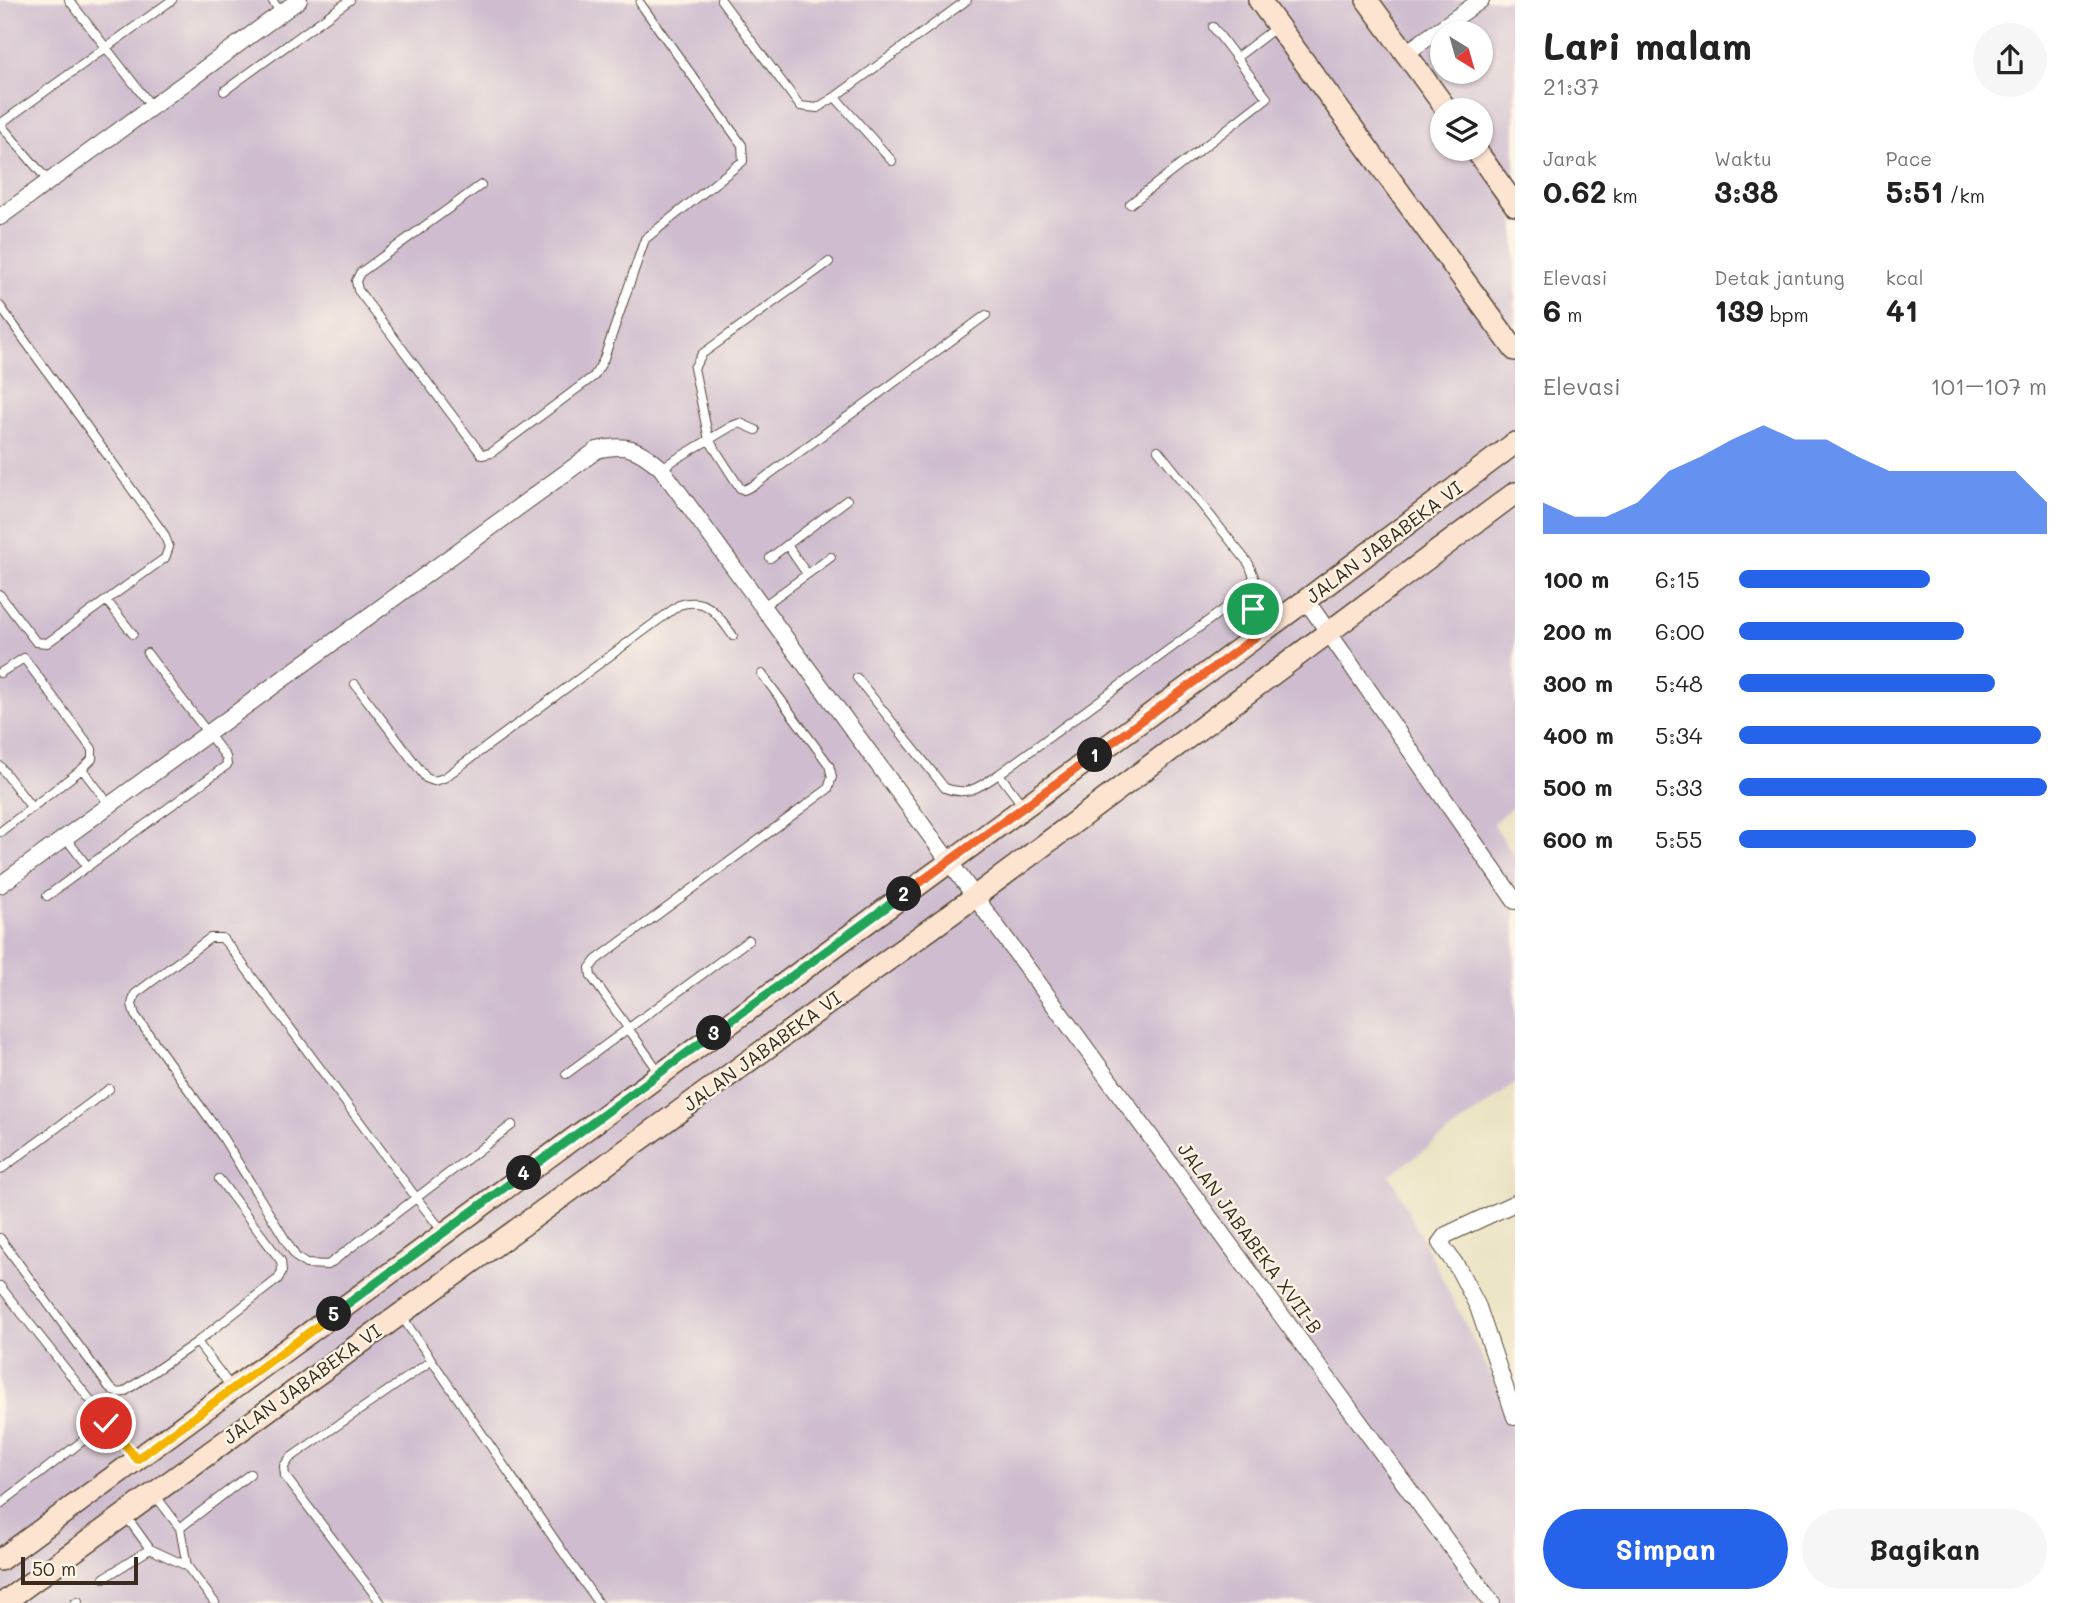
<!DOCTYPE html>
<html lang="id">
<head>
<meta charset="utf-8">
<style>
  :root { --surface:#fff; --page:#f6f6f6; --text:#222; --muted:#767676; --accent:#2563eb }
  body { margin:0; font-family:Mali,sans-serif; background:var(--page); color:var(--text); height:100vh; display:flex; flex-direction:column; font-size:26px; white-space:nowrap }
  * { box-sizing:border-box; margin:0 }
  p { font-size:23px; color:var(--muted) }
  .icon { flex:none; width:38px; height:38px; fill:none; stroke:currentColor; stroke-width:2; stroke-linecap:round; stroke-linejoin:round }
  .map { position:relative; flex:1; overflow:hidden }
  .details { display:flex; flex-direction:column; background:var(--surface); width:560px }
  .details>* { flex:none }
  .needle { width:46px; rotate:143deg }
  .tools { position:absolute; left:1430px; top:21px; display:grid; gap:14px }
  .tools a { display:grid; place-items:center; width:63px; height:63px; border-radius:50%; background:var(--surface); box-shadow:0 2px 5px #0004; font-size:35px }
  .scale { position:absolute; left:21px; bottom:18px; width:117px; box-sizing:border-box; padding-left:7px; border:4px solid #3b2a1e; border-top:0; font-size:19px; line-height:24px; white-space:nowrap; color:#3b2a1e; -webkit-text-stroke:5px #fcf5e5; paint-order:stroke }
  .pin { position:absolute; display:grid; place-items:center; width:60px; height:60px; color:#fff; margin:-30px; border:4px solid #fff; border-radius:50%; box-shadow:0 2px 7px #0007 }
  .km { position:absolute; width:35px; height:35px; margin:-18px; border-radius:50%; background:#222; color:#fff; font-size:19px; line-height:35px; text-align:center }
  .round { display:grid; place-items:center; flex:none; width:74px; height:74px; border-radius:37px; background:var(--page) }
  .headline { display:flex; align-items:center; justify-content:space-between; height:119px; padding:0 28px }
  h1 { font-size:38px; font-weight:700; line-height:52px }
  .figures { display:grid; grid-template-columns:repeat(3,1fr); gap:10px; height:119px; padding:7px 28px }
  .figures div { display:grid; align-content:center }
  .figures b { font-size:30px; font-weight:700 }
  .figures small { font-size:19px; font-weight:400 }
  .figures p { font-size:19px }
  .chart { height:196px; padding:14px 28px }
  .chart p { display:flex; justify-content:space-between }
  .chart svg { width:100%; height:126px; margin-top:7px; fill:var(--accent); opacity:.7 }
  .cta { display:flex; gap:14px; margin-top:auto; padding:14px 28px }
  .cta a { flex:1; height:80px; border-radius:42px; background:var(--accent); color:#fff; font-size:28px; font-weight:700; line-height:80px; text-align:center }
  .cta a+a { background:var(--page); color:var(--text) }
  ul { padding:0 28px; list-style:none; font-size:23px }
  li { display:grid; grid-template-columns:112px 84px 1fr; align-items:center; height:52px }
  li i { height:18px; border-radius:9px; background:var(--accent) }
  main { display:flex; flex:1; min-height:0 }
  .map>svg:first-child { display:block }
</style>
</head>
<body>
<main>
<div class="map">
<svg width="1515" height="1603" viewBox="0 0 1515 1603">
  <rect width="100%" height="100%" fill="#fcf5e5"/>
  <filter id="ink" filterUnits="userSpaceOnUse"><feTurbulence type="fractalNoise" baseFrequency=".0143" numOctaves="2"/><feDisplacementMap in="SourceGraphic" scale="14" xChannelSelector="R" yChannelSelector="G"/><feConvolveMatrix kernelMatrix="1 2 1 2 8 2 1 2 1" color-interpolation-filters="sRGB"/></filter>
  <filter id="wash" filterUnits="userSpaceOnUse"><feTurbulence type="fractalNoise" baseFrequency=".00686" numOctaves="4" result="noise"/><feDisplacementMap in="SourceGraphic" scale="28" xChannelSelector="R" yChannelSelector="G"/><feGaussianBlur stdDeviation="1.57" result="paint"/><feColorMatrix in="noise" values="0 0 0 0 0 0 0 0 0 0 0 0 0 0 0 0 0 1.4 0 .05"/><feComposite in="paint" operator="in"/></filter>
  <g filter="url(#wash)">
    <rect width="100%" height="100%" fill="#eae3c3"/>
    <path fill="#cfbdcf" fill-rule="evenodd" d="M0,0H1515V805L1493,823L1515,857V1084L1390,1175L1502,1397L1515,1438V1603H0ZM1442,33H1480V72H1442ZM1442,110H1480V149H1442Z"/>
  </g>
  <g filter="url(#ink)">
    <g fill="none" stroke-linecap="round" stroke-linejoin="round">
      <g stroke="#554637" stroke-width="10">
        <path id="lane" d="M69,0L152,107
          M272,0L281,13
          M721,0L800,106L817,108L835,97L892,161
          M1237,57L1278,26
          M224,91L350,0
          M835,97L967,0
          M0,124L172,0
          M0,124L49,182
          M481,185L360,273L356,281L358,290L482,455L491,453L594,376L603,361L645,239L743,161L742,145L640,3
          M1130,204L1267,98L1213,27
          M829,262L702,354L694,368L709,440L740,488L744,490L756,484L986,315
          M0,306L164,534L169,547L165,558L47,643L36,642L0,595
          M661,468L732,426L740,423L756,430
          M770,558L787,545
          M807,574L787,545L847,500
          M1242,596L1265,627
          M107,601L133,634
          M762,607L831,557
          M0,673L24,658L92,749V759L82,769L109,804
          M857,678L945,788C967,797 981,786 999,774L1242,596L1254,577L1249,564L1158,450
          M355,684L426,778L434,781L444,778L679,605C708,596 718,615 733,636
          M0,766L31,807
          M999,774L1024,807
          M0,832L82,769
          M65,837L88,867
          M47,896L227,765L226,757L147,653
          M660,1073L591,976L590,968L596,960L828,789L832,777L829,765L762,674
          M566,1074L749,940
          M0,1170L109,1089
          M443,1232L415,1196L230,947L222,938H210L135,994L132,1004L135,1015L223,1138L296,1257L306,1264L328,1265L512,1125
          M0,1238L109,1387L117,1393L124,1392L197,1342L278,1279L282,1271L281,1261L219,1179
          M0,1286L137,1459
          M400,1314L598,1603
          M197,1342L231,1387
          M155,1495L180,1528L187,1566L215,1603
          M0,1504L106,1423
          M126,1516L150,1549L187,1566
          M180,1528L250,1474
          M104,1578L150,1549
          M75,1603L78,1601
          M381,1603L285,1476L284,1466L290,1458L431,1361"/>
      </g>
      <g stroke="#554637" stroke-width="18">
        <path id="street" d="M1406,53L1481,0
          M0,217L299,0
          M1306,600L1515,901
          M0,885L597,450C626,443 638,448 661,468L1492,1603
          M1515,1203L1446,1235L1440,1243L1458,1268L1478,1307L1515,1417"/>
      </g>
      <g stroke="#554637" stroke-width="24">
        <path id="secondary" d="M1259,0L1515,350
          M1367,0L1447,110
          M1475,149L1515,205
          M0,1560L1306,600L1515,443
          M3,1603L973,898L1515,493"/>
      </g>
      <use href="#lane" stroke="#fff" stroke-width="8"/>
      <use href="#street" stroke="#fff" stroke-width="16"/>
      <use href="#secondary" stroke="#fde4d1" stroke-width="21"/>
    </g>
  </g>
  <g fill="none" stroke-linecap="round" stroke-linejoin="round" filter="url(#ink)">
    <g stroke="#fff" stroke-width="14">
      <path id="split-1" d="M1095,755L1266,629L1253,609"/>
    </g>
    <g stroke="#fff" stroke-width="14">
      <path id="split-2" d="M904,894L1095,755"/>
    </g>
    <g stroke="#fff" stroke-width="14">
      <path id="split-3" d="M714,1033L904,894"/>
    </g>
    <g stroke="#fff" stroke-width="14">
      <path id="split-4" d="M524,1173L714,1033"/>
    </g>
    <g stroke="#fff" stroke-width="14">
      <path id="split-5" d="M334,1314L524,1173"/>
    </g>
    <g stroke="#fff" stroke-width="14">
      <path id="split-6" d="M144,1454L334,1314"/>
    </g>
    <g stroke="#fff" stroke-width="14">
      <path id="split-7" d="M106,1423L137,1459L144,1454"/>
    </g>
    <use href="#split-1" stroke="#f0652b" stroke-width="9"/>
    <use href="#split-2" stroke="#f0652b" stroke-width="9"/>
    <use href="#split-3" stroke="#22a559" stroke-width="9"/>
    <use href="#split-4" stroke="#22a559" stroke-width="9"/>
    <use href="#split-5" stroke="#22a559" stroke-width="9"/>
    <use href="#split-6" stroke="#f5b400" stroke-width="9"/>
    <use href="#split-7" stroke="#f5b400" stroke-width="9"/>
  </g>
  <g text-anchor="middle" stroke-width="5" stroke-linejoin="round" paint-order="stroke">
    <g font-size="19" fill="#3b2a1e" stroke="#fcf5e5">
      <text transform="translate(1384 542) rotate(-37)" y="7">JALAN JABABEKA VI</text>
      <text transform="translate(762 1051) rotate(-36)" y="7">JALAN JABABEKA VI</text>
      <text transform="translate(1250 1238) rotate(54)" y="7">JALAN JABABEKA XVII-B</text>
      <text transform="translate(302 1384) rotate(-36)" y="7">JALAN JABABEKA VI</text>
    </g>
  </g>
</svg>
<div class="tools">
<a><svg class="needle" viewBox="-14 -14 28 28"><path d="M0-13l5 13h-10z" fill="#e53935"/><path d="M0 13l5-13h-10z" fill="#767676"/></svg></a>
<a><svg class="icon" aria-label="layers" viewBox="0 0 24 24"><path d="M12 4l9 5-9 5-9-5zM3 14l9 5 9-5"/></svg></a>
</div>
<div class="scale">50 m</div>
<div class="pin" style="left:1253px;top:609px;background:#1e9e55"><svg class="icon" aria-label="arrive" viewBox="0 0 24 24"><path d="M6 21V4h12l-3 4 3 4H6"/></svg></div>
<div class="pin" style="left:106px;top:1423px;background:#d93025"><svg class="icon" aria-label="check" viewBox="0 0 24 24"><path d="M5 12l5 5 9-10"/></svg></div>
<b class="km" style="left:1095px;top:755px">1</b>
<b class="km" style="left:904px;top:894px">2</b>
<b class="km" style="left:714px;top:1033px">3</b>
<b class="km" style="left:524px;top:1173px">4</b>
<b class="km" style="left:334px;top:1314px">5</b>
</div>
<section class="details">
<div class="headline"><div><h1>Lari malam</h1><p>21:37</p></div><a class="round"><svg class="icon" aria-label="share" viewBox="0 0 24 24"><path d="M12 15V3M7 8l5-5 5 5M5 13v7h14v-7"/></svg></a></div>
<div class="figures">
<div><p>Jarak</p><b>0.62<small> km</small></b></div>
<div><p>Waktu</p><b>3:38</b></div>
<div><p>Pace</p><b>5:51<small> /km</small></b></div>
</div>
<div class="figures">
<div><p>Elevasi</p><b>6<small> m</small></b></div>
<div><p>Detak jantung</p><b>139<small> bpm</small></b></div>
<div><p>kcal</p><b>41</b></div>
</div>
<div class="chart"><p><span>Elevasi</span>101–107 m</p>
<svg viewBox="0 0 160 44" preserveAspectRatio="none"><path d="M0 44V33L10 38L20 38L30 33L40 22L50 17L60 11L70 6L80 11L90 11L100 17L110 22L120 22L130 22L140 22L150 22L160 33V44z"/></svg>
</div>
<ul>
<li><b>100 m</b>6:15<i style="width:62%"></i></li>
<li><b>200 m</b>6:00<i style="width:73%"></i></li>
<li><b>300 m</b>5:48<i style="width:83%"></i></li>
<li><b>400 m</b>5:34<i style="width:98%"></i></li>
<li><b>500 m</b>5:33<i style="width:100%"></i></li>
<li><b>600 m</b>5:55<i style="width:77%"></i></li>
</ul>
<div class="cta"><a>Simpan</a><a>Bagikan</a></div>
</section>
</main>
</body>
</html>
